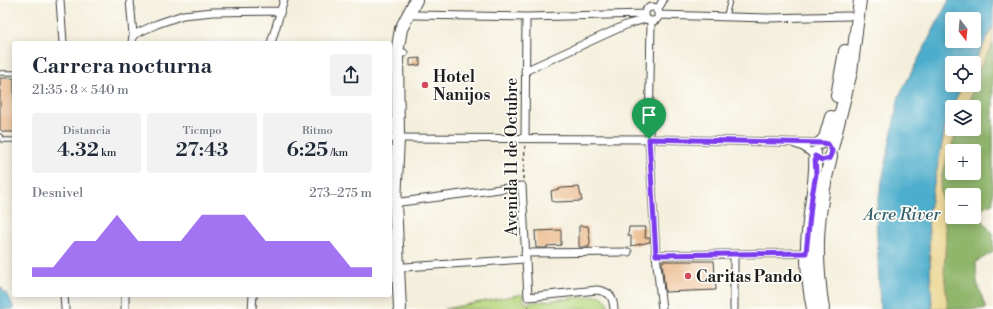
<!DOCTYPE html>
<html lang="es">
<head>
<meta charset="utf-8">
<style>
  :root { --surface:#fff; --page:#f2f2f3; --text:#1f2937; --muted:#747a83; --accent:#7c3aed }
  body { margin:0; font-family:"Libre Bodoni",serif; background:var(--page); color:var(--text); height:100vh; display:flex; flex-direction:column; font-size:15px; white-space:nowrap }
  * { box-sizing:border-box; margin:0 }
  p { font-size:13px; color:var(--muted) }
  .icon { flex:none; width:22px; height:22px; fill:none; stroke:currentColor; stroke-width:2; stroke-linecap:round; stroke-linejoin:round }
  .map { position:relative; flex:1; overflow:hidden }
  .details { position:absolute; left:12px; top:41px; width:380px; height:256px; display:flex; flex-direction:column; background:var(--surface); border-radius:4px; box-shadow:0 2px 10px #0003 }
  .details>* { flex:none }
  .needle { width:26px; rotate:164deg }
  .tools { position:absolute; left:945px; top:12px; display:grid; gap:8px }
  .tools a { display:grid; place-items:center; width:36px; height:36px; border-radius:4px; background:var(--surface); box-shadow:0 2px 10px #0003; font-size:20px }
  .pin { position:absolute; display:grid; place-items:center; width:34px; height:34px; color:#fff; margin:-41px -17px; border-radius:50% 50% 50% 0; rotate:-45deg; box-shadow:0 0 4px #0007 }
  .pin .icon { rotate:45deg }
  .round { display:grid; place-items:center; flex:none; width:42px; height:42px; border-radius:4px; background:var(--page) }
  .head { display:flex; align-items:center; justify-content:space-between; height:68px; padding:0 20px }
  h1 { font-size:22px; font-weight:600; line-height:30px }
  .metrics { display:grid; grid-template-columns:repeat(3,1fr); gap:6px; height:68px; padding:4px 20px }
  .metrics div { display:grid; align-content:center; border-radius:4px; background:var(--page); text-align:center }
  .metrics b { font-size:20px; font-weight:600 }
  .metrics small { font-size:11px; font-weight:400 }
  .metrics p { font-size:11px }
  .chart { height:112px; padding:8px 20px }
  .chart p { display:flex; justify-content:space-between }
  .chart svg { width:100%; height:72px; margin-top:4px; fill:var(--accent); opacity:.7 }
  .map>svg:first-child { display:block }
</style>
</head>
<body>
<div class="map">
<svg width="993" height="309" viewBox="0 0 993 309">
  <rect width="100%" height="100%" fill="#fdfcf7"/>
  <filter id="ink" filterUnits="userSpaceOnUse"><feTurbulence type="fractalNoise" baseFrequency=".025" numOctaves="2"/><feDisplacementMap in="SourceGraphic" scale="8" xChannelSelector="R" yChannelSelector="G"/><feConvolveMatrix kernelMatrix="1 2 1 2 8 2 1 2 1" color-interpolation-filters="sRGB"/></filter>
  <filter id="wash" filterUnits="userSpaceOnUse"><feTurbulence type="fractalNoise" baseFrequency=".012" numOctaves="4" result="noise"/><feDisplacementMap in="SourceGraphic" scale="16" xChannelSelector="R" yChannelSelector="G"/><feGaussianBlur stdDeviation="0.9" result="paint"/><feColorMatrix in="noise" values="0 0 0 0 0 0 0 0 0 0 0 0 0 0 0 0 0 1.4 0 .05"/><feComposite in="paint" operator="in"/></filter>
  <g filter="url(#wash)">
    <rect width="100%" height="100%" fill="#f4efdc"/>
    <path fill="#b5d57d" stroke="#68784c" d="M522,294L525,303L601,295L608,303V309H444Z"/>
    <path fill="#90b66c" stroke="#566944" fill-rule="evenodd" d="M993,42V203L983,207L979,215L993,235V252L976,262L977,282L986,309H948L944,272L946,234L940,187L942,175L957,129H974V107H967L979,70ZM952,151H974V173H952ZM952,195H974V217H952Z"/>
    <path fill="#eeda9e" stroke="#857b5d" d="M993,26V42L979,70L967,107H952V129H957L942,175L940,187L946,234L944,272L948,309H932L928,215L948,113L963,85H974V63Z"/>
    <path fill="#4dadcc" stroke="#346474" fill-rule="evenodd" d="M949,0H993V26L974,63H952V85H963L948,113L928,215L932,309H880L876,211L899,96ZM952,19H974V41H952Z
      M0,286L10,299L14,309H0Z"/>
    <g id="blocks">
      <path fill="#eab889" d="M420,58V65L410,66V59Z
        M0,78H14V132H3L0,129Z
        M579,187L582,201L555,202L552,201L551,191L562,188Z
        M579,226H588L590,241L589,247H579Z
        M629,227H646L645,238H650V242L631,246V236H628Z
        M561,230V245L547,246V248H536L535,231Z
        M662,261H714L716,290L665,292Z"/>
    </g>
  </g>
  <g filter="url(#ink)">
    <use href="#blocks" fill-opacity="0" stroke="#3c3c39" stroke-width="1"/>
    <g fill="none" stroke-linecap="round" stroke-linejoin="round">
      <g stroke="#3c3c39" stroke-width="5.5">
        <path id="lane" d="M726,16L730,0
          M0,73H14
          M0,136L2,140H14"/>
      </g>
      <g stroke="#3c3c39" stroke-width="9">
        <path id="street" d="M60,0L63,43
          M130,0L133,35L132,43
          M645 14a7 7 0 1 1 14 0a7 7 0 1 1-14 0Z
          M657,11L663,0
          M415,15L526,17L645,14
          M658,15L768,18L849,16
          M651,21L649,139L656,255L662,309
          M133,35L157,24L183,15L213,12L280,11
          M271,43L284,0
          M390,54L404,53
          M525,71L628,24L646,19
          M390,138L649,139L823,143
          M525,139L526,17
          M795,144L803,147L817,157
          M393,203L522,186L528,297L597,290C610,292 613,296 614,309
          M525,253L628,252
          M656,255L806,253
          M390,268L525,259
          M64,295L65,309
          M125,309V295
          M252,309L253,295
          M734,309V254"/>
      </g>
      <g stroke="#3c3c39" stroke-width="14">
        <path id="primary" d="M837,96L845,51
          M820,143L825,138L831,117
          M832,148L851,72L860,0
          M400,309L395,203L398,138L397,53L401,29L416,0
          M813,309C808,284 805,258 808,232C810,205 817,179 815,153
          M823,309C814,251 817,212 831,156"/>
      </g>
      <path stroke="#3c3c39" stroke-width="1.5" stroke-dasharray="3 3" stroke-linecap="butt" d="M523,179L525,145
        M528,309V303"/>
      <use href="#lane" stroke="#fff" stroke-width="3.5"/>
      <use href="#street" stroke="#fff" stroke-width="7"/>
      <use href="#primary" stroke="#fff" stroke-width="12"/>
    </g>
  </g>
  <g fill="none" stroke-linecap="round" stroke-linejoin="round" filter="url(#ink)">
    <g stroke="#fff" stroke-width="8">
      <path id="route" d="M649,139L823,143L828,144L832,151L830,158L822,160L815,156L816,174L812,196L806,253L656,255Z"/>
    </g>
    <use href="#route" stroke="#7c3aed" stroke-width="5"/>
  </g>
  <g fill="#d1495b" stroke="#fdfcf7" stroke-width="1.5">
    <circle cx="425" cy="85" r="4"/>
    <circle cx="688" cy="276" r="4"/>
  </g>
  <g text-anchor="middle" stroke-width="3.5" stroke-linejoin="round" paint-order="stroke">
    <g font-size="16" font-weight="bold" fill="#1c1c1c" stroke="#fdfcf7" text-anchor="start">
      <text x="433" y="82">Hotel<tspan x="433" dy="18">Nanijos</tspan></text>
      <text x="696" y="282">Caritas Pando</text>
    </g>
    <g font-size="16" fill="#1c1c1c" stroke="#fdfcf7">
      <text transform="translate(511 157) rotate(-90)" y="6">Avenida 11 de Octubre</text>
    </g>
    <g font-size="17" font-style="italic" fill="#325d6b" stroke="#fdfcf7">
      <text x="902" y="220">Acre River</text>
    </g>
  </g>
</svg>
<div class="tools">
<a><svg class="needle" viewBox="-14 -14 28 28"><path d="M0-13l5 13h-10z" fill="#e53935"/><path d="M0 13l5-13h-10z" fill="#747a83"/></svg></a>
<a><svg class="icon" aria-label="locate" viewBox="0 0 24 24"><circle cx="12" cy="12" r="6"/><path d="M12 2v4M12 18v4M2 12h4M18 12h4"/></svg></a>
<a><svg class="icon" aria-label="layers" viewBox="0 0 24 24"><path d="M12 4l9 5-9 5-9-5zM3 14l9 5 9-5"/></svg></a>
<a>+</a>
<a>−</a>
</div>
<div class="pin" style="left:649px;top:139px;background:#1e9e55"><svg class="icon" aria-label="arrive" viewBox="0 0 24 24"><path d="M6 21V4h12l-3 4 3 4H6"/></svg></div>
<section class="details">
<div class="head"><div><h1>Carrera nocturna</h1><p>21:35 · 8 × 540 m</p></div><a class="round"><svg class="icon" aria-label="share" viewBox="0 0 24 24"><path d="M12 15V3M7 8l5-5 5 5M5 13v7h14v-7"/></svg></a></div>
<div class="metrics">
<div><p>Distancia</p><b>4.32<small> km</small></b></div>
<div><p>Tiempo</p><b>27:43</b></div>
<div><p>Ritmo</p><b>6:25<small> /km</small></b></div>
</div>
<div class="chart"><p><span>Desnivel</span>273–275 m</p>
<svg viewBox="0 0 160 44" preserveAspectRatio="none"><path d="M0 44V38L10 38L20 22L30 22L40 6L50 22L60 22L70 22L80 6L90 6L100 6L110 22L120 22L130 22L140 22L150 38L160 38V44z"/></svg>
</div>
</section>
</div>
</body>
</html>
